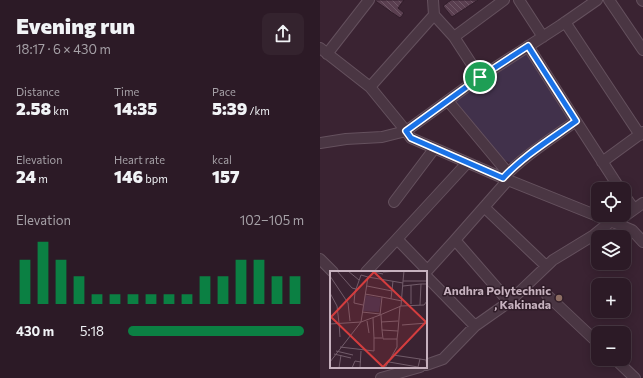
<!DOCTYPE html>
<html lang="en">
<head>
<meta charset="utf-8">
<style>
  :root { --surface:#2c1a26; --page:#34232e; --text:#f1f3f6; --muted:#a6a1a7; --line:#483843; --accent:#0b8043 }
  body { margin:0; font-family:Commissioner,sans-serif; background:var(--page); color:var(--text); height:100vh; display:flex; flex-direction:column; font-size:15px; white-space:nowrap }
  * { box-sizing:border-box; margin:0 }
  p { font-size:13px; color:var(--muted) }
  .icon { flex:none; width:22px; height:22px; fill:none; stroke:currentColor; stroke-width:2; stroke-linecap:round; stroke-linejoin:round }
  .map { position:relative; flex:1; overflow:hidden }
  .side { display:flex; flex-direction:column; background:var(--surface); width:320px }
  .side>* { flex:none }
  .tools { position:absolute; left:271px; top:182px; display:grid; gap:8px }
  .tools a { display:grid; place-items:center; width:40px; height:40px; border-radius:8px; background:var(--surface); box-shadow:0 2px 10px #0003,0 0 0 1px var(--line); font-size:20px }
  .pin { position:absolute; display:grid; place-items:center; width:34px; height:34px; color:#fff; margin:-17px; border:2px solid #fff; border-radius:50%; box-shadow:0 1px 4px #0007 }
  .round { display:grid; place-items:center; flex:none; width:42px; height:42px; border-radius:8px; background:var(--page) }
  .overview { display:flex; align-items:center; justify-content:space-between; height:68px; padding:0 16px }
  h1 { font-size:22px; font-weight:800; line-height:30px }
  .figures { display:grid; grid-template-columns:repeat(3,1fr); gap:6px; height:68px; padding:4px 16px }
  .figures div { display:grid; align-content:center }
  .figures b { font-size:17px; font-weight:800 }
  .figures small { font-size:11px; font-weight:400 }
  .figures p { font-size:11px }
  .chart { height:112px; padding:8px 16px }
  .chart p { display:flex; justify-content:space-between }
  .chart svg { width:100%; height:72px; margin-top:4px; stroke:var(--accent); stroke-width:6 }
  ul { padding:0 16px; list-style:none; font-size:13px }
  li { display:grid; grid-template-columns:64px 48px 1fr; align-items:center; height:30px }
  li i { height:10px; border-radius:5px; background:var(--accent) }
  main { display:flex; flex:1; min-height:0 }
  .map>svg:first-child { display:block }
</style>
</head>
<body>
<main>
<section class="side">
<div class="overview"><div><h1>Evening run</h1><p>18:17 · 6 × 430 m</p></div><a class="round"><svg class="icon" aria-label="share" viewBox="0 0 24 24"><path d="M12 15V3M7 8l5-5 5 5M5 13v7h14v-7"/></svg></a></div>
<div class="figures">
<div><p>Distance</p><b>2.58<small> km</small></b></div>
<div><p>Time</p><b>14:35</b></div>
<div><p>Pace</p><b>5:39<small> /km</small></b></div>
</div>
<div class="figures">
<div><p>Elevation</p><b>24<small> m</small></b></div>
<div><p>Heart rate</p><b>146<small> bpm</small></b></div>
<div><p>kcal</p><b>157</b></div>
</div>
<div class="chart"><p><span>Elevation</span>102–105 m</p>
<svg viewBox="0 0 160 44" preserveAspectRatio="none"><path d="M5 44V17M15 44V6M25 44V17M35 44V27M45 44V38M55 44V38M65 44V38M75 44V38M85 44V38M95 44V38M105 44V27M115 44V27M125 44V17M135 44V17M145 44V27M155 44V27"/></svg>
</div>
<ul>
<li><b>430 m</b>5:18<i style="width:100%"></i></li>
</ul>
</section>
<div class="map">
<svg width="323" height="378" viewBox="0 0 323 378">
  <defs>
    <pattern id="building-back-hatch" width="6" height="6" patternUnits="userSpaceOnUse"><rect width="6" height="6" fill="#5a3f50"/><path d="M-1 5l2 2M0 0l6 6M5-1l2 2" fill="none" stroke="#705867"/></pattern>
  </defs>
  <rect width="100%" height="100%" fill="#3a2332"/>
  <path fill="#41314b" d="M207,49L252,122L191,163L179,158L133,99Z"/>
  <path fill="url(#building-back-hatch)" stroke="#311d2a" d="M54,0H84L78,8L84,13L80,18Z
    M131,0H158L132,17L123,6Z"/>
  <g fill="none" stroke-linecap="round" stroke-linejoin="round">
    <g stroke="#65515e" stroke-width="12">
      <path id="minor" d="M199,0L223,37
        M289,0L323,50
        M322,0L323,1
        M114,15L134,37
        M245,22L320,135
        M208,46L256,121
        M0,48L50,87L86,131L62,137L26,139L0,143
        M7,54L49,0
        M160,77L134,37L184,0
        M50,87L114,15L113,0
        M128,101L188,173
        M282,162L323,132
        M183,178L91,138L86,131L156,80L241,25L277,0
        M187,181L135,240L189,302L233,260L274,235L290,222
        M304,195L314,209
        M74,202L114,149
        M323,203L295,223L312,230L323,242
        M164,207L226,266
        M295,223L183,178C204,156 231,139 256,121L300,189
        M0,259L13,272
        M107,270L77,239L147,163
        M46,272L77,239
        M106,272L135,240
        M106,276L155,326L189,302
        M227,295L278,343
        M295,359L315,378
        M106,365L123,359L155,326
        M61,378L100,367"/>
    </g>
    <use href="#minor" stroke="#4a3643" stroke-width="10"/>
  </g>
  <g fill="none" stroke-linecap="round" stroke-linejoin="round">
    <g stroke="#fff" stroke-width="8">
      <path id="route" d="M208,46L256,121C231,139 203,156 183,178L91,138L86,131L156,80Z"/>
    </g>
    <use href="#route" stroke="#1a73e8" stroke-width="5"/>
  </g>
  <circle fill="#8d6e63" stroke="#2f1c28" stroke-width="1.5" cx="239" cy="298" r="4"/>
  <g text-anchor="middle" stroke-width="3" stroke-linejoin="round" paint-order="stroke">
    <g font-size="12" font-weight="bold" fill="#c6b1be" stroke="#2f1c28" text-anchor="end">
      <text x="231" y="295">Andhra Polytechnic<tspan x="231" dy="14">, Kakinada</tspan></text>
    </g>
  </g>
  <g transform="translate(10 271)">
    <rect width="97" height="97" fill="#3a2332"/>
    <path d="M35,24L51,27L49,41L32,40Z" fill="#41314b"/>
    <path fill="none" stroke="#725c6a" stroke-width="1" d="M7,0L22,17L26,18M18,0L29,9M39,0L53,3M74,0L73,10H97M53,1L70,0M0,5L18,32L20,50M73,10L71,35L94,34L97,30M37,15L62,20M73,15L91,13M0,22L7,35L9,52M35,23L52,26M61,28L63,10M81,33V14M33,34L24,32L25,21L31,4L38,6M90,34L91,13H97M71,35L50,44L52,26L72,30M32,41L50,43M50,44L31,51L38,6L73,12M51,44L52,59L68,60L70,35M43,47L44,67H52M37,50L39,62M51,51L68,50M9,52L10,66M0,53L31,51L0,91M72,54L97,52M52,59L53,68H67L68,60M10,76L44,80V67M6,80L23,84M4,83L21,87M90,88L96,89L97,97M59,91L88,96L90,88L63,84M9,97L11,84M22,97L25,90L31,91M30,97L31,80M55,97L67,76V68"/>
    <path fill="#d43d3e" fill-opacity="0.15" stroke="#d43d3e" stroke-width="2" d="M44,1L96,51L53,96L1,46Z"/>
    <rect width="97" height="97" fill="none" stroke="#c6b1be" stroke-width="2"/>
  </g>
</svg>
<div class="tools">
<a><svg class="icon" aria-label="locate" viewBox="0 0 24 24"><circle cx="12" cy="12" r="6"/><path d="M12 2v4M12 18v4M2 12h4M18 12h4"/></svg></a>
<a><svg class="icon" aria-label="layers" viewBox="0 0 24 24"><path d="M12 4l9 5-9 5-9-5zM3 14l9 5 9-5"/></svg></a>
<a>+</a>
<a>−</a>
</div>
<div class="pin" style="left:160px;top:77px;background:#1e9e55"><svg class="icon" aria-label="arrive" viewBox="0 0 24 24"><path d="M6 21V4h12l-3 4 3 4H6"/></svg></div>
</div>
</main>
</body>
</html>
